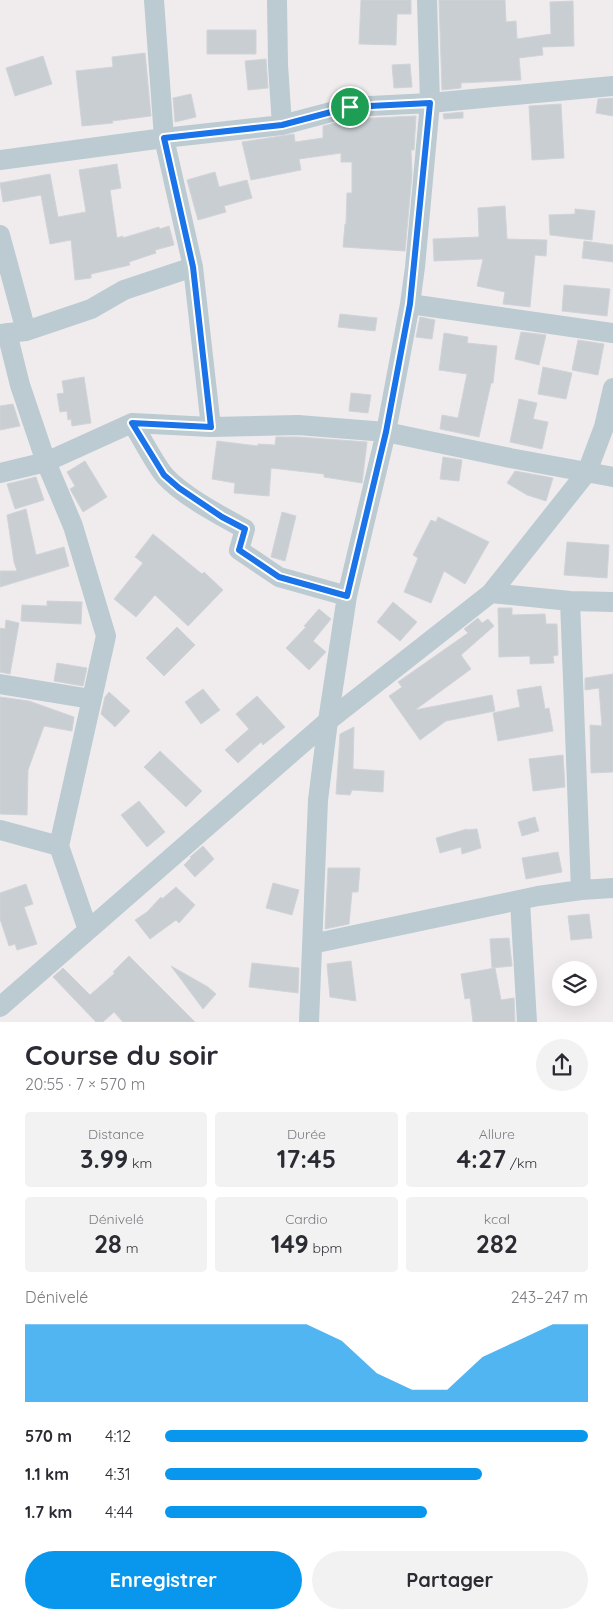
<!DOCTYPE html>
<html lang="fr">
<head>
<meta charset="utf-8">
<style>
  :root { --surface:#fff; --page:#f2f2f3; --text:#2b2b33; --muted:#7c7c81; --accent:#0897ed }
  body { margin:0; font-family:Quicksand,sans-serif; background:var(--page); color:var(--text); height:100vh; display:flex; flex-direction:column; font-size:19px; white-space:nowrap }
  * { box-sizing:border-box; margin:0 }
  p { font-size:16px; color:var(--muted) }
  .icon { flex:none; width:28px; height:28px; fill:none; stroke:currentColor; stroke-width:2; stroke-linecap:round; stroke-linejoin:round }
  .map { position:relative; height:1022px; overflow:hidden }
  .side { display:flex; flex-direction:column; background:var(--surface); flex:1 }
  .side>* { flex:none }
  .fabs { position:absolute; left:552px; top:961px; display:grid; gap:10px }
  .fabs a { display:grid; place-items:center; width:45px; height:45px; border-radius:50%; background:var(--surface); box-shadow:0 5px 20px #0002; font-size:25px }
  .pin { position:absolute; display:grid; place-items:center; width:42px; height:42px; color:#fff; margin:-21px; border:2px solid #fff; border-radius:50%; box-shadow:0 1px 5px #0007 }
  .round { display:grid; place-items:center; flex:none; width:52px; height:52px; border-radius:26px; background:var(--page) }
  .summary { display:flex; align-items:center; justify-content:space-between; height:85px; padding:0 25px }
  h1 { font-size:28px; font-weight:800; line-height:38px }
  .stats { display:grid; grid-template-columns:repeat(3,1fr); gap:8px; height:85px; padding:5px 25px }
  .stats div { display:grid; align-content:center; border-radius:5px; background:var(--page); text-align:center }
  .stats b { font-size:25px; font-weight:800 }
  .stats small { font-size:14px; font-weight:400 }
  .stats p { font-size:14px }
  .chart { height:140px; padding:10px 25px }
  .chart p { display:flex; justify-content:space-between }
  .chart svg { width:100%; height:90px; margin-top:5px; fill:var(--accent); opacity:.7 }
  .cta { display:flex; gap:10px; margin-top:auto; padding:10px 25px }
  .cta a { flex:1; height:58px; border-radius:30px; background:var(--accent); color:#fff; font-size:20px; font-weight:800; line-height:58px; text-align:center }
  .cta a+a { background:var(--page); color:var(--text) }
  ul { padding:0 25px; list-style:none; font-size:16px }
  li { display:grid; grid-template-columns:80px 60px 1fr; align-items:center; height:38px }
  li i { height:12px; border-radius:6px; background:var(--accent) }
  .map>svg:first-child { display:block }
</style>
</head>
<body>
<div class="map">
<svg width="613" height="1022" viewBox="0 0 613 1022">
  <rect width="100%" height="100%" fill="#f0eced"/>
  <path fill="#c8ced2" stroke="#d0d4d9" d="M361,0H411V14H397L396,45L359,44Z
    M439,0H505L506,22L516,21L517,39L551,34L550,2L573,1L574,46L542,47L543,55L519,58L521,80L461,83V88L442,90Z
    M207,30H256V54H207Z
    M145,53L151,116L112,121L113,123L82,126L76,71L113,67L112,57Z
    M43,56L52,84L15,96L6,68Z
    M266,59L268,88L248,90L245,61Z
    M410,64L412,87L394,88L392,65Z
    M191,94L196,117L175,122L173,98Z
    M613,98V116L596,113L598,99Z
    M561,104L564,158L532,160L529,106Z
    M463,112V118L444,119L443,114Z
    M416,116L414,150H411L412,174L405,251L343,247L345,224H346L347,193H352V162H341V153L299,159L301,170L251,180L242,142L294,134L295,142L323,138V126L352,119Z
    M117,164L121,188L110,190L117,238L123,236V238L159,227L160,229L169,226L174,245L155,250L156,253L129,262L130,265L91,274V278L75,280L71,240L50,244L41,195L3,202L0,183L50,174L58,217L86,212L79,170Z
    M215,172L219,187L247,180L252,198L224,206L226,212L198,220L187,180Z
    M505,206L507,239L547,240L546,256L535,255L530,307L503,304L505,292L477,286L483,259L434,261L433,239L479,237L478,208Z
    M575,209L595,211L592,240L550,235L549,215L575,214Z
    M584,241L613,245V262L582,258Z
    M564,285L610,289L607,316L562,311Z
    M340,314L377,318L375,331L338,327Z
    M420,317L435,320L432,339L416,337Z
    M521,332L546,335L539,365L515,359Z
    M444,333L468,337L467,343L497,346L493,383H491L479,437L440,429L442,415L458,418L467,374L439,370Z
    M578,340L604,344L598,375L572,370Z
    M543,367L572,373L566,399L538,394Z
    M84,377L91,423L72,426L71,419L68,420L67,411L60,412L57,394L64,393L62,381Z
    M351,393L371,395L368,413L349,411Z
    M519,399L537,403L533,419L548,422L542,449L510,442Z
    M13,404L20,426L0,430V406Z
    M276,437H298L367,442L362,483L324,477V474L271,468L269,496L234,493L235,483L212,479L217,441L258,446V444L275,445Z
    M443,457L462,460L459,481L440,479Z
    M85,461L107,497L83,512L70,489L75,486L67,472Z
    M515,471L553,478L546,501L527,495L507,483Z
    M36,477L44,500L15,509L7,484Z
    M26,509L36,555L64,547L69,566L0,587V571H17L14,562L7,515Z
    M282,512L296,516L285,561L271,557Z
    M438,517L489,542L465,584L444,571L431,603L404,592L418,558L413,555L431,520L436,522Z
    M153,534L202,574L204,572L223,590L188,626L155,595L136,617L114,599L143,563L135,557Z
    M567,542L609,545L607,578L564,575Z
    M47,601L82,602L81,624L21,621L22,605L47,606Z
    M393,602L417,622L400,641L377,622Z
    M498,608H512V615L545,614L546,624H557L558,655L553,656L554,663L530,664V656L499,657Z
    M319,609L331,619L313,641L326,652L309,670L286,648L306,627L304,626Z
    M478,618L482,623L488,619L494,626L461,655L471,669L415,710L492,695L495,711L446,721L420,740L389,696L402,687L398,682L468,633L464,629Z
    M6,620L19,623L10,674L0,672V628L5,629Z
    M177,627L195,645L164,676L146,658Z
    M57,663L87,668L83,686L54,681Z
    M613,674V772L591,773L590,725L602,726L599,688L585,690V678Z
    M541,686L545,709L549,708L553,731L498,741L493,713L520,707L517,690Z
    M203,689L220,710L201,724L185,702Z
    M109,692L130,711L115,727L101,714L105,697Z
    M257,696L285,727L263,745L261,742L238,763L225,750L249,729L236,714Z
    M0,697L29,701L74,717L72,731L44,726L28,770L27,815L0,814Z
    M354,727L353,769L384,771L383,792L352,790L350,795L336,794L340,734Z
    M160,751L202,791L186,807L144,767Z
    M563,755L565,787L533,791L529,759Z
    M139,801L165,832L147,847L121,815Z
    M535,817L539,831L522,836L518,822Z
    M467,829V830L477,829L481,848L462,854L461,847L440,853L436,838Z
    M203,846L214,859L195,877L184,865L191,858L190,857Z
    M558,852L562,872L526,879L522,858Z
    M328,868H360L358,892H352L349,924L325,929Z
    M273,883L299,890L292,915L266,908Z
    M26,884L33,904L24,907L37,944L17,950L15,944L9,946L0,919V893Z
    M176,887L195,905L179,923L176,920L150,939L135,920L147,912L161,897L162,899Z
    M589,914L592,938L571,940L568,916Z
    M509,938L512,966L492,968L490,939Z
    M129,956L195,1022H123L114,1012L103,1022H96L53,977L63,968L90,995L115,973L113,972Z
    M351,961L356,1001L330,997L327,964Z
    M252,963L299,968L298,993L249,987Z
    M171,966L208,987L216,994L203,1009Z
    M495,968L501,1000L514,998L515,1022H473L470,998L465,999L461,974Z"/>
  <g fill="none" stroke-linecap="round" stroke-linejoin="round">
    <path stroke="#bbcbd1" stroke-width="20" d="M154,0L164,138L193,267L211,427
      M277,0L278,65L282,125
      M0,160L164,138L282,125L350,107L430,103L613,86
      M0,235L26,331
      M410,304L613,333
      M7,333L20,385L46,462L73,526L106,636L59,846L88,930
      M0,334L26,331L91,309L124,290L193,267
      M132,423C142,438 154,463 165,476C183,496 221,516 245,529L239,550L279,577L347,596
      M0,473L46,462L132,423L211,427L298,425L386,432L510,458L613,477
      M491,593L570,601L613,602
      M570,601L581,890
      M0,684L91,699
      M0,830L59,846
      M520,901L527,1022
      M312,944L538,896L581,890L613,888
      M0,1007L328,721L491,593L587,472L604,427L613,388
      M309,1022L318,800L328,721L347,596L386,432L410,304L415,267L430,103L427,0"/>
  </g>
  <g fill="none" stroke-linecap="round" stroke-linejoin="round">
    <g stroke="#fff" stroke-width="10">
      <path id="route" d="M430,103L410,304L386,432L347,596L279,577L239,550L245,529L222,517L179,488L164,475L132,423L211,427L193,267L164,138L282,125L350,107Z"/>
    </g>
    <use href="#route" stroke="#1a73e8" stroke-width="6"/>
  </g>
</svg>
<div class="fabs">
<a><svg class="icon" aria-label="layers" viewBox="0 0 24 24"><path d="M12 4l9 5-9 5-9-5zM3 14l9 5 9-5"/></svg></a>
</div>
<div class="pin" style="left:350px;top:107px;background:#1e9e55"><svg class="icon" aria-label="arrive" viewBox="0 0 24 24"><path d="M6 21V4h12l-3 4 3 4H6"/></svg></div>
</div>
<section class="side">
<div class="summary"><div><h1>Course du soir</h1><p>20:55 · 7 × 570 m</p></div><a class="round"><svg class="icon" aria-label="share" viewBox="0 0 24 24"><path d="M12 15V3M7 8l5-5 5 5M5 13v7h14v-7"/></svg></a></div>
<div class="stats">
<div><p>Distance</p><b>3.99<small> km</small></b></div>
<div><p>Durée</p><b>17:45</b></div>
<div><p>Allure</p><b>4:27<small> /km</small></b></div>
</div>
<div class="stats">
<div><p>Dénivelé</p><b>28<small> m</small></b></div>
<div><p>Cardio</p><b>149<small> bpm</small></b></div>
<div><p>kcal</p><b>282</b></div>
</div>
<div class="chart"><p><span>Dénivelé</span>243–247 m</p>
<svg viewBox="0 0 160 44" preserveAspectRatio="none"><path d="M0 44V6L10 6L20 6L30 6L40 6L50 6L60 6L70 6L80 6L90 14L100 30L110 38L120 38L130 22L140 14L150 6L160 6V44z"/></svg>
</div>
<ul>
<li><b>570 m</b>4:12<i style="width:100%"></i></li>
<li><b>1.1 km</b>4:31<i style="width:75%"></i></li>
<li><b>1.7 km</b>4:44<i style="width:62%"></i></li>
</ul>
<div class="cta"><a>Enregistrer</a><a>Partager</a></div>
</section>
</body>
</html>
